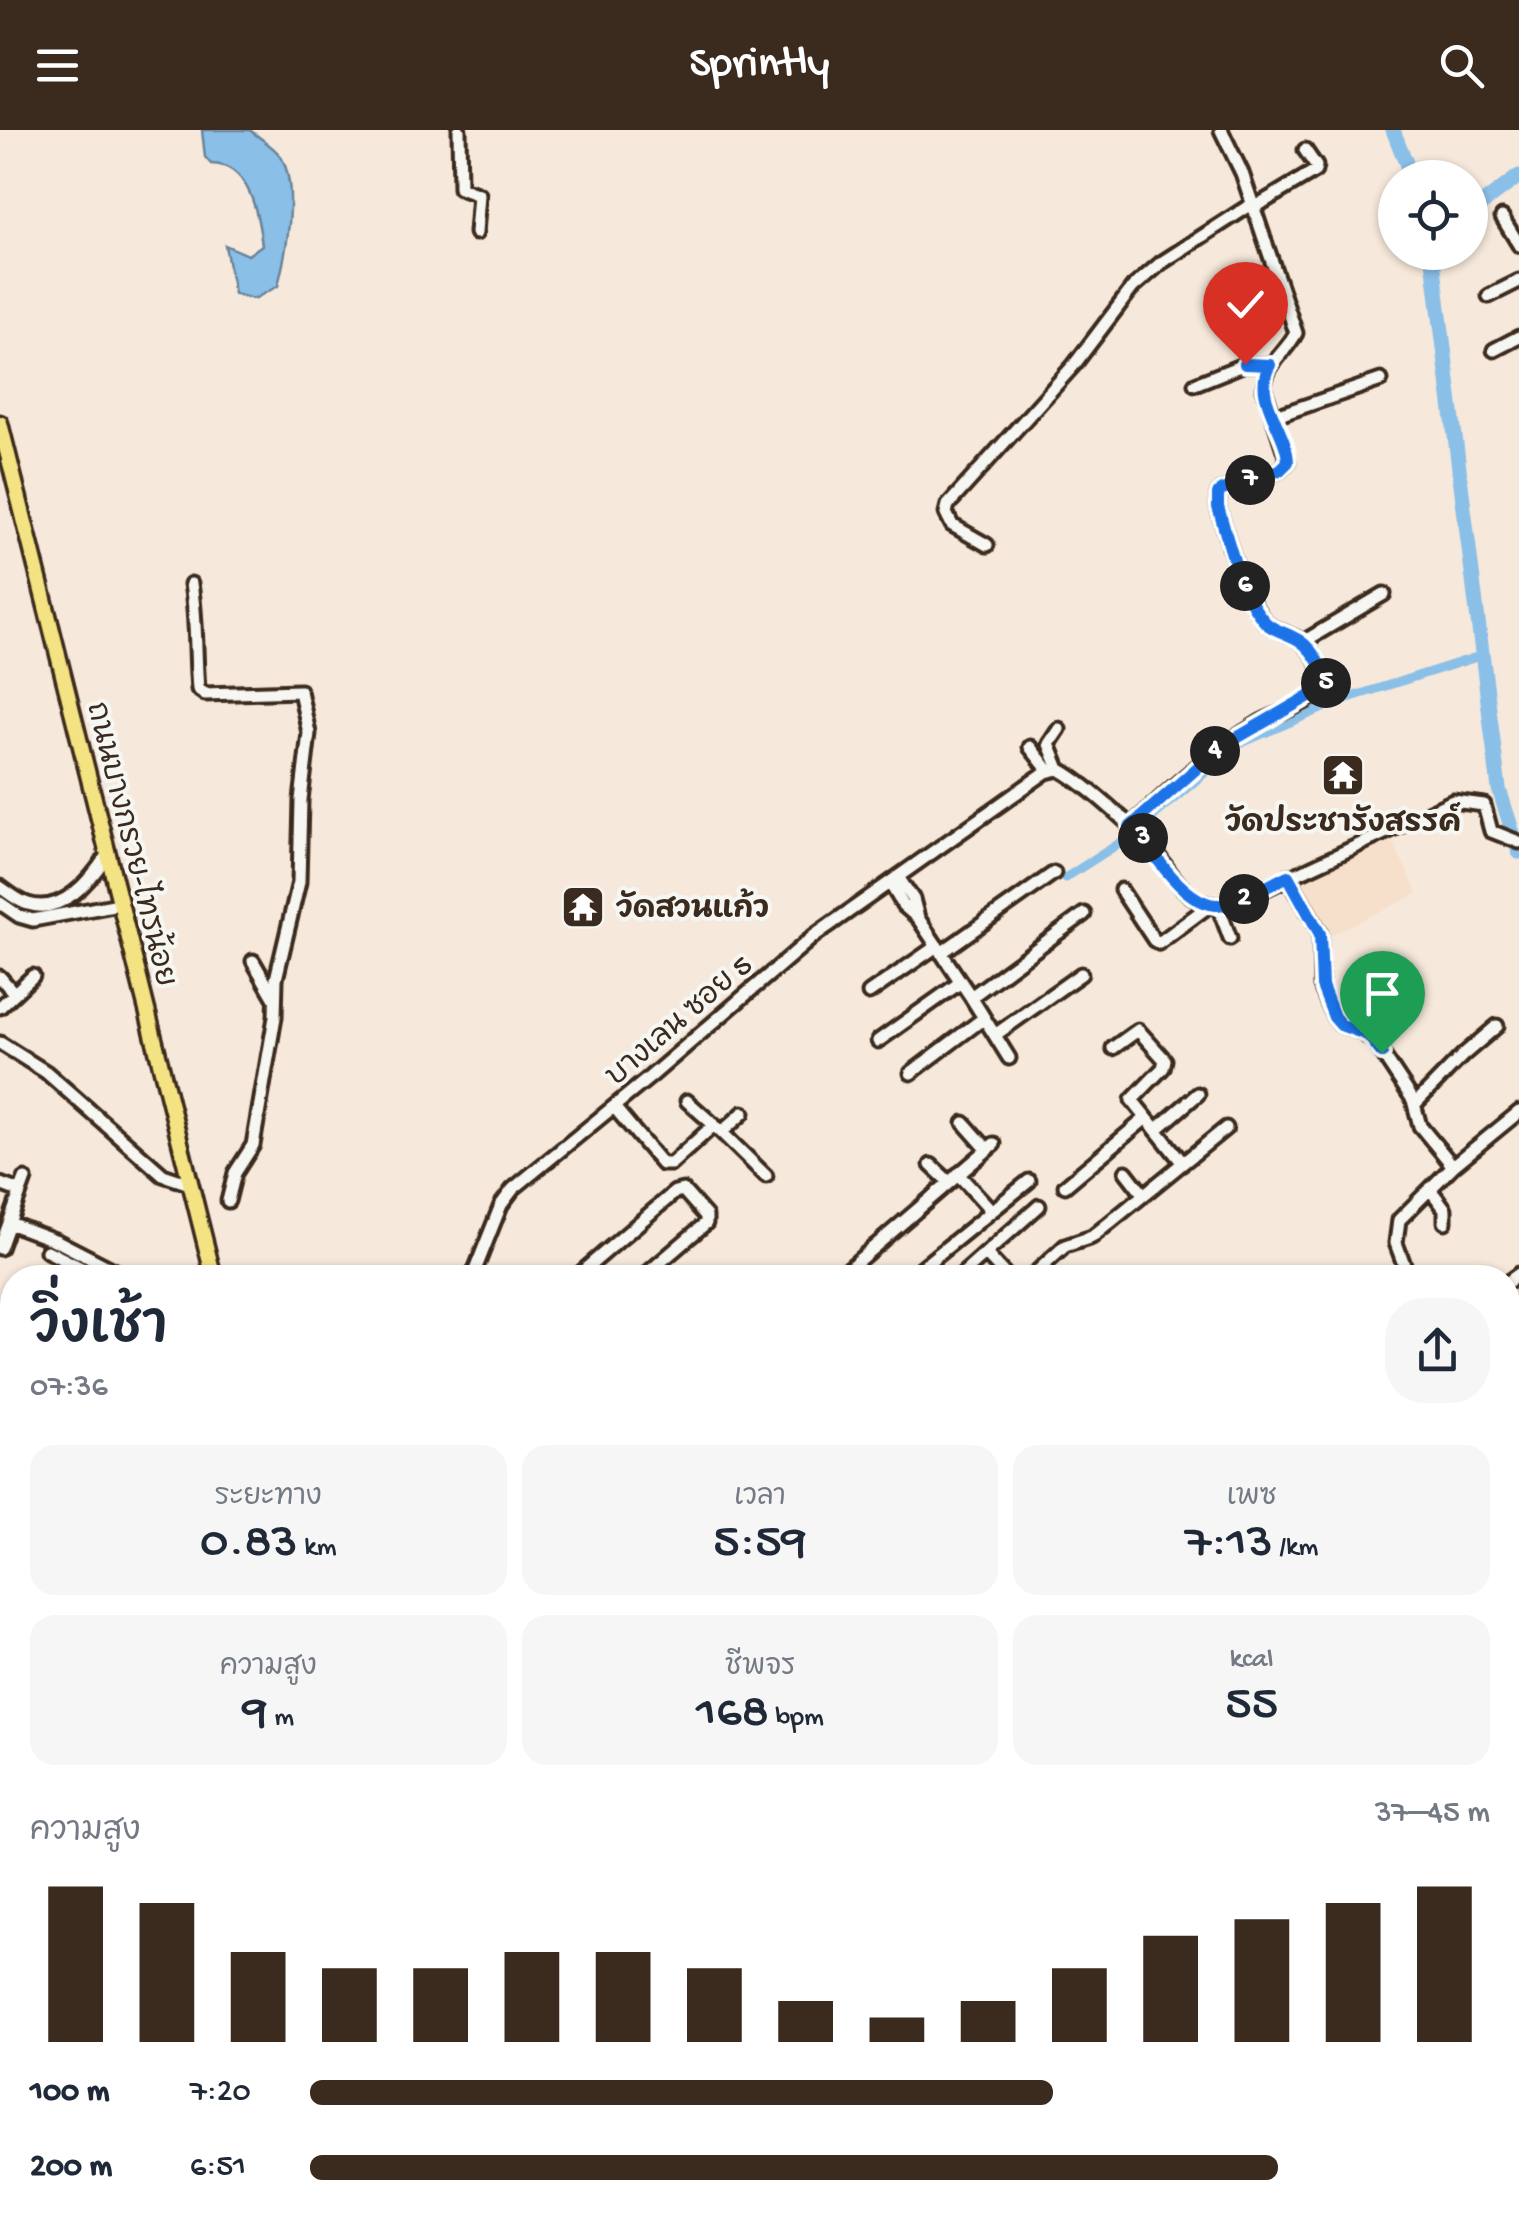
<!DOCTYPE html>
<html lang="th">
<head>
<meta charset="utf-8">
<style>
  :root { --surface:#fff; --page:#f6f6f7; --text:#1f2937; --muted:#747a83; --accent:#3b2a1e }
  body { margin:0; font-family:"Gochi Hand","Playpen Sans Thai",sans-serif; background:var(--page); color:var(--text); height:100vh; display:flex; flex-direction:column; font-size:38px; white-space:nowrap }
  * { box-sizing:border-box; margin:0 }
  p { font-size:32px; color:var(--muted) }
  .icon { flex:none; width:55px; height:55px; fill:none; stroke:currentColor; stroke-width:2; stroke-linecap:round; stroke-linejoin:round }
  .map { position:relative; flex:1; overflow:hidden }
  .drawer { position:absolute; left:0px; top:1135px; width:1520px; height:960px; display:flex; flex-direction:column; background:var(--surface); border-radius:40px 40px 0 0; box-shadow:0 2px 8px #0004 }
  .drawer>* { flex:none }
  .buttons { position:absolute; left:1378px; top:30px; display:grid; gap:20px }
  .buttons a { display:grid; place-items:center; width:110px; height:110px; border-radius:50%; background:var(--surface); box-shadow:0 2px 8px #0004; font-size:50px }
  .pin { position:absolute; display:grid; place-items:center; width:85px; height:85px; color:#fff; margin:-102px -42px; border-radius:50% 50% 50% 0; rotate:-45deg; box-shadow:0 0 10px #0007 }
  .pin .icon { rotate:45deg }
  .km { position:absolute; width:50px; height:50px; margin:-25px; border-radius:50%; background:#222; color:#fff; font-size:28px; line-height:50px; text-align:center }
  .round { display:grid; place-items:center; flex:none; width:105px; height:105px; border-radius:40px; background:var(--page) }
  .head { display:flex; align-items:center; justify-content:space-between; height:170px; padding:0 30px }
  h1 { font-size:55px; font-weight:600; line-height:75px }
  .figures { display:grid; grid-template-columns:repeat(3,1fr); gap:15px; height:170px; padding:10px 30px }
  .figures div { display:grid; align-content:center; border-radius:25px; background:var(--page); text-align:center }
  .figures b { font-size:50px; font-weight:600 }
  .figures small { font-size:28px; font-weight:400 }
  .figures p { font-size:28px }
  .chart { height:280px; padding:20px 30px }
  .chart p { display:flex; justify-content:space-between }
  .chart svg { width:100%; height:180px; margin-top:10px; stroke:var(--accent); stroke-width:6 }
  ul { padding:0 30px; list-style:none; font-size:32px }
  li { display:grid; grid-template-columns:160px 120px 1fr; align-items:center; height:75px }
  li i { height:25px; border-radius:12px; background:var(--accent) }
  header { display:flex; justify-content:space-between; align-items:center; height:130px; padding:0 30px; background:var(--accent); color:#fff; font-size:45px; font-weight:600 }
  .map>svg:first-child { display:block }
</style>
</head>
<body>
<header><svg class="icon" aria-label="menu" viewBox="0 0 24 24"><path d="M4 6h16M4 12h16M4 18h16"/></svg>Sprintly<svg class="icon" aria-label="search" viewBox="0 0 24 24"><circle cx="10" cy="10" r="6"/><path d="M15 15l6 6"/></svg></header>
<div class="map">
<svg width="1519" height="2095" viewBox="0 0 1519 2095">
  <rect width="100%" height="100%" fill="#f6e9db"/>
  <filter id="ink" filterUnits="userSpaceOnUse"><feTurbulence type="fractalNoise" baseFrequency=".01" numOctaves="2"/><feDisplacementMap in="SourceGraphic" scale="20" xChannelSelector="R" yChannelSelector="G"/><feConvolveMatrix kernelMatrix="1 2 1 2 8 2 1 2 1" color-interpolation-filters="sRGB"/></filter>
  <g filter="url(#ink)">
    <path fill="#f6e0cb" d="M1391,708L1418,764L1328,806L1301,750Z"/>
    <path fill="#8abfe8" stroke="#6a8397" stroke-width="2.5" d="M202,0H250C259,8 275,17 281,27C299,57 286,124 278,156L254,169L234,164L225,115L248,125L262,115C258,84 250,34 211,34L205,27Z"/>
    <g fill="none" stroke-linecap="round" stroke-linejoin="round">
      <path stroke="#8abfe8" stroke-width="9" d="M1065,748L1129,707L1239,614L1342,570L1483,525"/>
      <path stroke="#8abfe8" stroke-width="15" d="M1393,0L1412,48
        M1470,83L1519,46
        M1432,122L1499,659L1519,722"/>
      <g stroke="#3b2a1e" stroke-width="19">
        <path id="minor" d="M459,0L460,58L479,65L476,103
          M1253,78L1315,41L1316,36L1305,20
          M1502,87L1519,115
          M1489,166L1519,151
          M1494,220L1519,207
          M1195,254L1245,234L1271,235
          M1273,287L1381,250
          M987,415L952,395L946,383L948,375L1074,235L1133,157L1161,133L1252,74
          M191,454C197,489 195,523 198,559L205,564L300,561L309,603L301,670L299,752L276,849L275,887L253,1015L235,1043L228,1071
          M1303,512L1384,464
          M1059,599L1049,614L1059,639
          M1030,617L1049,641
          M1059,639C1087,655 1116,683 1140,704C1169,731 1184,788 1235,773L1453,671L1484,675L1491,701L1519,712
          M1130,697C1171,658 1211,621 1259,593C1278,582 1316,573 1326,553C1322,537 1311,516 1296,508C1284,501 1270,500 1262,488C1239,456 1229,414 1218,377V364L1222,360L1280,340L1288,332L1264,259C1265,233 1285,224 1296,203L1242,43L1221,0
          M1288,746L1320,803L1321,856L1334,887L1341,895L1363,903L1374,911L1413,970L1420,996L1453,1036L1399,1090L1396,1113L1409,1148
          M898,747L913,769L918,788
          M890,753L903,775L918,788L971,867L1084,784
          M0,757C9,763 18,771 28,774C62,785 91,750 107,725
          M1121,760L1154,810L1159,813L1210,775
          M0,773L19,786L33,790L119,774
          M1218,776L1230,808
          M941,823L1054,743
          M253,831L275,869
          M0,847L13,862
          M869,863L937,816
          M971,867L1009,928
          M0,877L33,846
          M995,905L1081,844
          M878,911L961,852
          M0,913L46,942L163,1045L190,1054
          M1113,918L1138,900L1165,930L1163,938L1132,970L1182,1032
          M911,943L984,888
          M687,971L714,995
          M1415,974L1463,925L1497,896
          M614,977L662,1034H671L714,995L766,1046
          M964,993L987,1019
          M1156,1000L1198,964
          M722,1002L743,983
          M931,1035L949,1052
          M1453,1036L1519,982
          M1126,1042L1143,1064
          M958,1044L991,1080
          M0,1054L19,1061
          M1065,1056L1146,988
          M1430,1059L1445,1079V1092
          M9,1093L57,1111L129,1148
          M0,1118L25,1049
          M47,1121L101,1148
          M986,1124L1008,1148
          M472,1148L501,1075L513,1059L650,947L814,806L1046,642L1059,639
          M575,1148L675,1062L683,1060L706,1086V1093L642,1148
          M838,1148L994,1014
          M909,1148L1029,1051
          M958,1148L1039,1076
          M1030,1148L1065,1116L1092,1107L1226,998
          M1508,1152L1519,1144
          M1508,1208L1519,1201
          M1508,1235L1519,1228
          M0,1236L12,1238
          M0,1307L12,1309
          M1508,1359L1519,1369
          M0,1442L12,1447
          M0,1503L12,1472
          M0,1527L12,1532
          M1508,1557L1515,1556L1519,1565
          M1508,1605L1510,1603
          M1508,1665L1519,1658
          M0,1720L12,1725
          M1508,1728L1519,1720
          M1508,1735L1519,1748
          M1508,1794L1519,1785
          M1508,1873L1519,1866
          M1508,1936L1519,1929
          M1508,1999L1519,1991
          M0,2009L12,2014
          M1508,2054L1510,2059L1508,2067
          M309,2082L386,2095
          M667,2082L673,2089V2095
          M799,2082L804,2095
          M1338,2092L1345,2082
          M524,2095L526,2082
          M1005,2095L1007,2082
          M1054,2095L1056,2082
          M1279,2095L1281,2082
          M1421,2095L1424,2082
          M1485,2095L1493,2082"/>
      </g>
      <g stroke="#3b2a1e" stroke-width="21">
        <path id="major" d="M0,293L214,1148
          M47,2095L51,2082"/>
      </g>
      <use href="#minor" stroke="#f6f6f2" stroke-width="11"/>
      <use href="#major" stroke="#f4e382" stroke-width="14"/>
    </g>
  </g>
  <g fill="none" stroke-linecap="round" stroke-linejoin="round" filter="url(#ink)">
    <g stroke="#fff" stroke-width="20">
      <path id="route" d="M1245,234L1270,235C1251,266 1287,300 1288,332L1280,340L1222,360L1218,364V377C1228,410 1241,467 1266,493C1273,500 1284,502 1293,507C1310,514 1326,539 1325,557L1221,617L1130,697C1147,709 1153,724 1165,739C1214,798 1232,773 1288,746L1320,804L1322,856L1334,887L1341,895L1368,905L1382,923"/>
    </g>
    <use href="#route" stroke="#1a73e8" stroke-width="12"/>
  </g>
  <defs>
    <g id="temple-square" transform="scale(2.25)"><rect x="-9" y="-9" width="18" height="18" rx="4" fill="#3b2a1e" stroke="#f6f6f2"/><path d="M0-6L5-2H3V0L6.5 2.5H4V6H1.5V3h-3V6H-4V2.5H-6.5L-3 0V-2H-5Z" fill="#fff"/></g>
  </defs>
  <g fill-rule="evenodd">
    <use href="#temple-square" x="1343" y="645"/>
    <use href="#temple-square" x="583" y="777"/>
  </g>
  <g text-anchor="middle" stroke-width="8" stroke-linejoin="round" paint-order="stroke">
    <g font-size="30" font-weight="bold" fill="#3b2a1e" stroke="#f6f6f2">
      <text x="1343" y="701">วัดประชารังสรรค์</text>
      <text x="616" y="787" text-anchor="start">วัดสวนแก้ว</text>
    </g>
    <g font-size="30" fill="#3b2a1e" stroke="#f6f6f2">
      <text transform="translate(133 714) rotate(76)" y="10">ถนนบางกรวย-ไทรน้อย</text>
      <text transform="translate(678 889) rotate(-41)" y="10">บางเลน ซอย 5</text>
    </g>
  </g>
</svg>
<div class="buttons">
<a><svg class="icon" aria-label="locate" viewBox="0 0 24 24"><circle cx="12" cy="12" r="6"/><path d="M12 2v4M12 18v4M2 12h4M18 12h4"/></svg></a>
</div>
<div class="pin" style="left:1382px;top:923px;background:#1e9e55"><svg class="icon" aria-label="arrive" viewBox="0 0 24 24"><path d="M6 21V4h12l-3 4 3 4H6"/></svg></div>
<div class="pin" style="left:1245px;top:234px;background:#d93025"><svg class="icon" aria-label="check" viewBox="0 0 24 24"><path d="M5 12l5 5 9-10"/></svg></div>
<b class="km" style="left:1244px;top:769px">2</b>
<b class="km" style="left:1143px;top:708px">3</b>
<b class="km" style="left:1215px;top:621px">4</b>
<b class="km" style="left:1326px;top:553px">5</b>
<b class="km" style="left:1245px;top:456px">6</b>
<b class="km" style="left:1250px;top:350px">7</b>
<section class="drawer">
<div class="head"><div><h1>วิ่งเช้า</h1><p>07:36</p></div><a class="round"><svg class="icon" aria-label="share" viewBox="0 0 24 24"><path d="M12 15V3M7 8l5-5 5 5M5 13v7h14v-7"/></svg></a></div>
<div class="figures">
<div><p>ระยะทาง</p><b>0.83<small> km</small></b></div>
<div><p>เวลา</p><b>5:59</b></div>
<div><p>เพซ</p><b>7:13<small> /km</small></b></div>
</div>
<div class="figures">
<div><p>ความสูง</p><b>9<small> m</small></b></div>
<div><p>ชีพจร</p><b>168<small> bpm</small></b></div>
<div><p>kcal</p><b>55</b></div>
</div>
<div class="chart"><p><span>ความสูง</span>37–45 m</p>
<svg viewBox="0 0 160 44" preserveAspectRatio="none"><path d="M5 44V6M15 44V10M25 44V22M35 44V26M45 44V26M55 44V22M65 44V22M75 44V26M85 44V34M95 44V38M105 44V34M115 44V26M125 44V18M135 44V14M145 44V10M155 44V6"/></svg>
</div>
<ul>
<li><b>100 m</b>7:20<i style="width:63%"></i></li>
<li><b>200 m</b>6:51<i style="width:82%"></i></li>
</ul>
</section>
</div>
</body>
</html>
